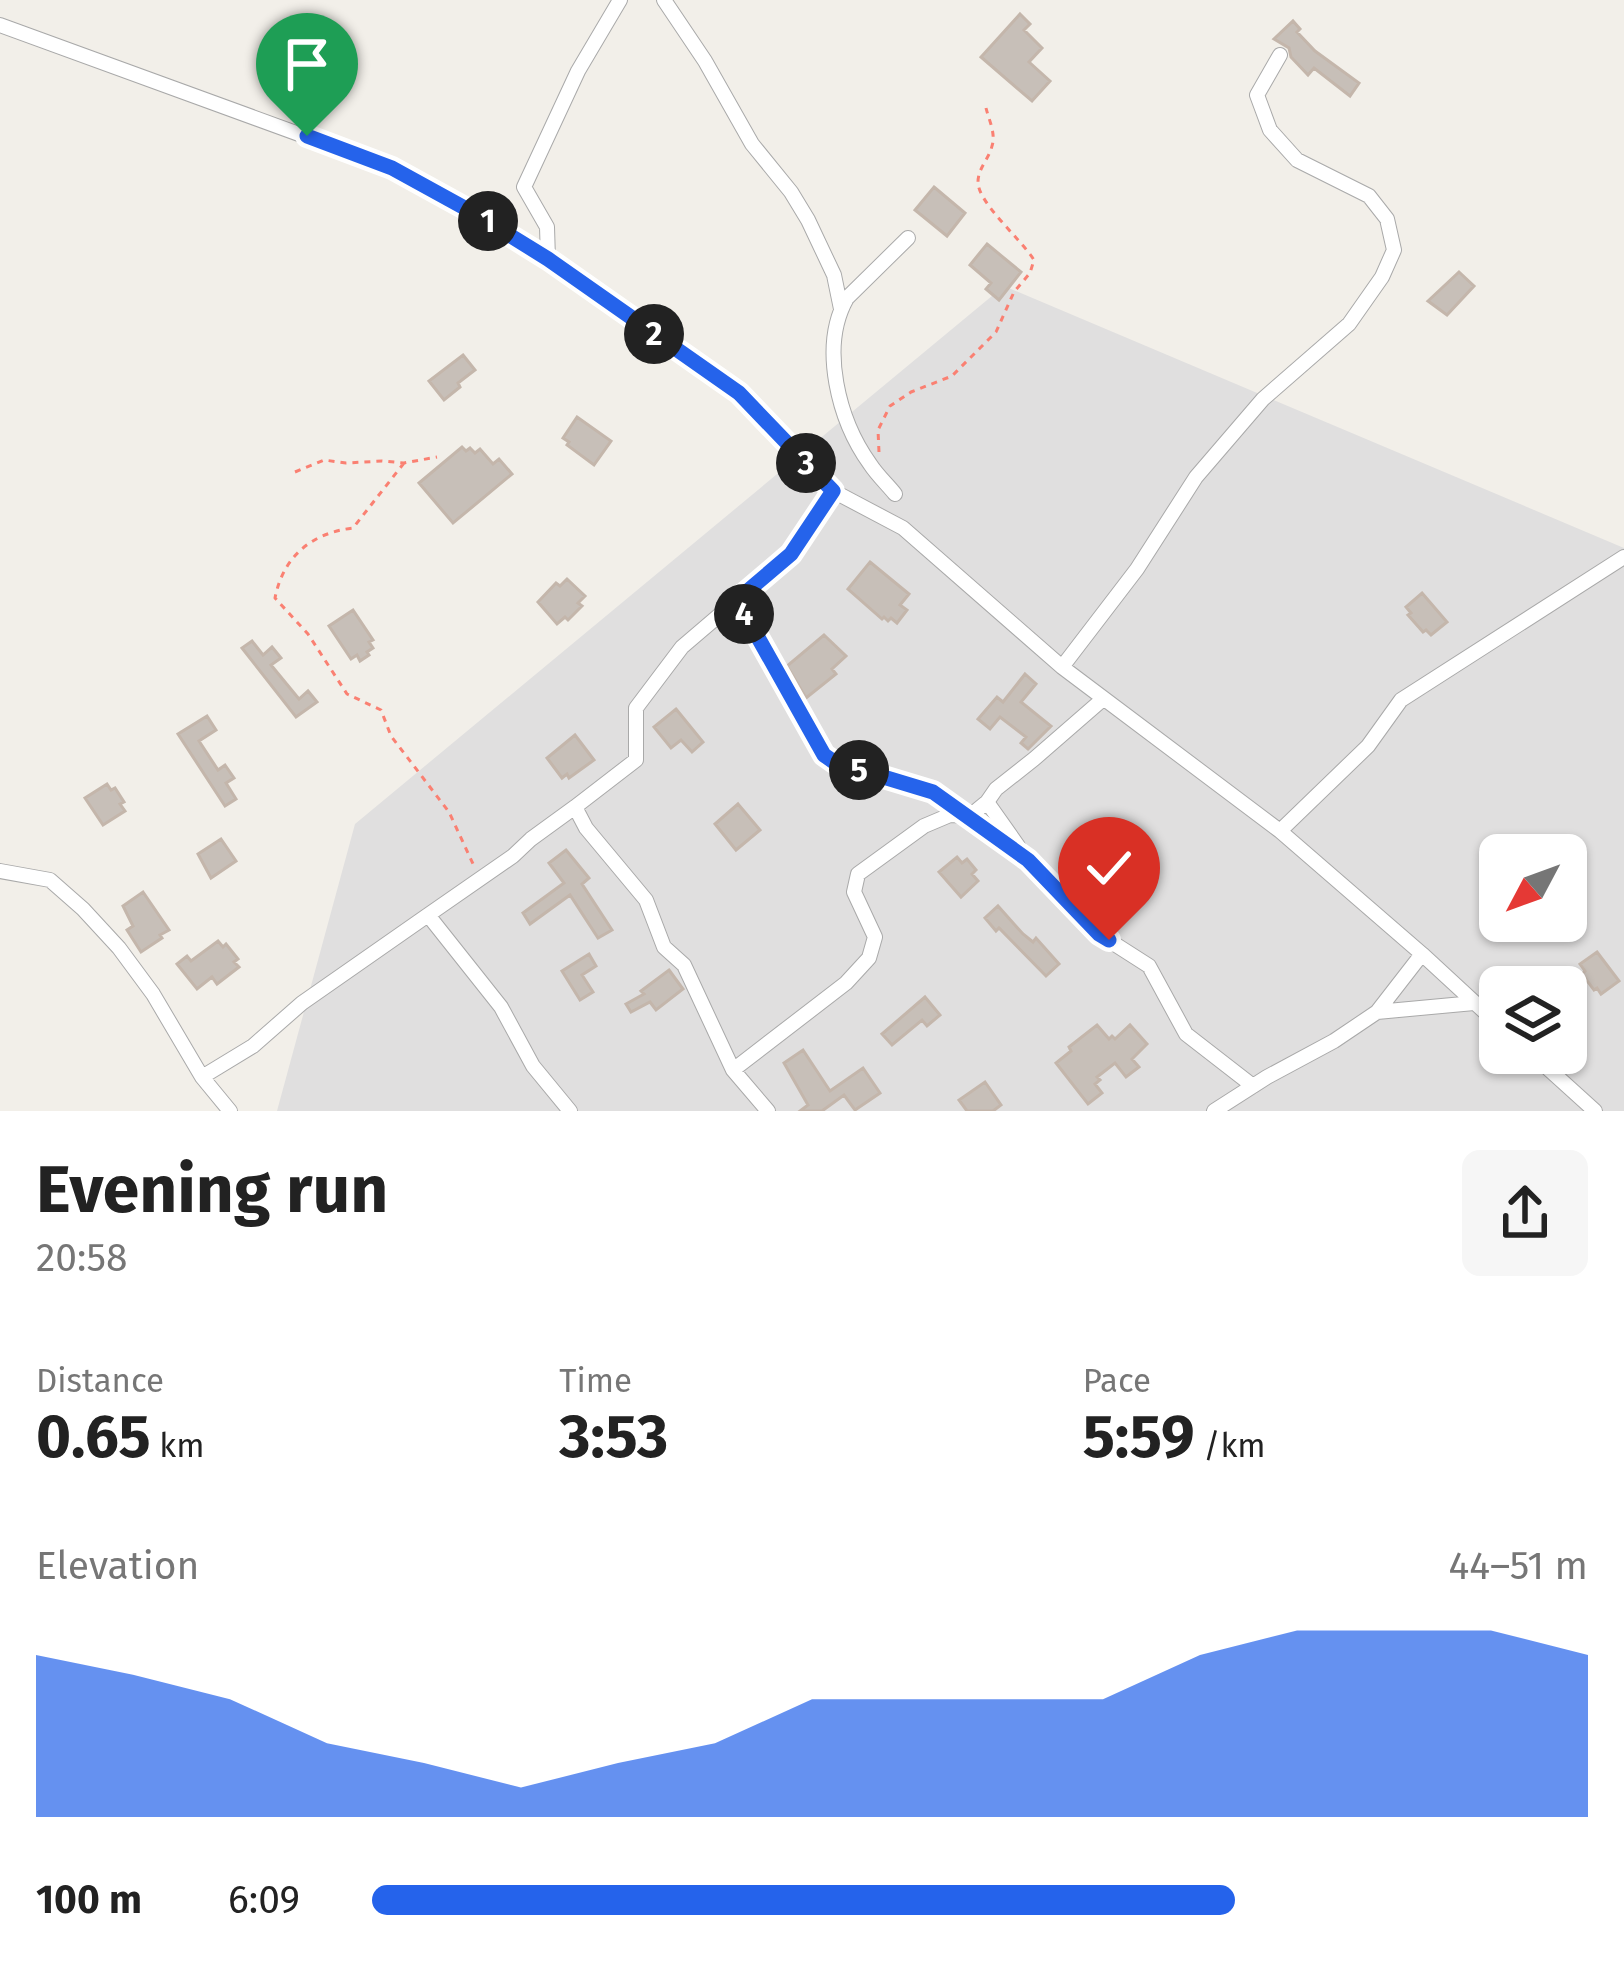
<!DOCTYPE html>
<html lang="en">
<head>
<meta charset="utf-8">
<style>
  :root { --surface:#fff; --page:#f6f6f6; --text:#222; --muted:#767676; --accent:#2563eb }
  body { margin:0; font-family:"Fira Sans",sans-serif; background:var(--page); color:var(--text); height:100vh; display:flex; flex-direction:column; font-size:45px; white-space:nowrap }
  * { box-sizing:border-box; margin:0 }
  p { font-size:39px; color:var(--muted) }
  .icon { flex:none; width:66px; height:66px; fill:none; stroke:currentColor; stroke-width:2; stroke-linecap:round; stroke-linejoin:round }
  .map { position:relative; height:1111px; overflow:hidden }
  .details { display:flex; flex-direction:column; background:var(--surface); flex:1 }
  .details>* { flex:none }
  .needle { width:78px; rotate:229deg }
  .controls { position:absolute; left:1479px; top:834px; display:grid; gap:24px }
  .controls a { display:grid; place-items:center; width:108px; height:108px; border-radius:18px; background:var(--surface); box-shadow:0 3px 9px #0004; font-size:60px }
  .pin { position:absolute; display:grid; place-items:center; width:102px; height:102px; color:#fff; margin:-123px -51px; border-radius:50% 50% 50% 0; rotate:-45deg; box-shadow:0 0 12px #0007 }
  .pin .icon { rotate:45deg }
  .km { position:absolute; width:60px; height:60px; margin:-30px; border-radius:50%; background:#222; color:#fff; font-size:33px; line-height:60px; text-align:center }
  .round { display:grid; place-items:center; flex:none; width:126px; height:126px; border-radius:18px; background:var(--page) }
  .overview { display:flex; align-items:center; justify-content:space-between; height:204px; padding:0 36px }
  h1 { font-size:66px; font-weight:700; line-height:90px }
  .figures { display:grid; grid-template-columns:repeat(3,1fr); gap:18px; height:204px; padding:12px 36px }
  .figures div { display:grid; align-content:center }
  .figures b { font-size:60px; font-weight:700 }
  .figures small { font-size:33px; font-weight:400 }
  .figures p { font-size:33px }
  .chart { height:336px; padding:24px 36px }
  .chart p { display:flex; justify-content:space-between }
  .chart svg { width:100%; height:216px; margin-top:12px; fill:var(--accent); opacity:.7 }
  ul { padding:0 36px; list-style:none; font-size:39px }
  li { display:grid; grid-template-columns:192px 144px 1fr; align-items:center; height:90px }
  li i { height:30px; border-radius:15px; background:var(--accent) }
  .map>svg:first-child { display:block }
</style>
</head>
<body>
<div class="map">
<svg width="1624" height="1111" viewBox="0 0 1624 1111">
  <rect width="100%" height="100%" fill="#f2efe9"/>
  <path fill="#e0dfdf" fill-rule="evenodd" d="M1004,286L1624,548V1111H277L355,824ZM1500,855H1566V921H1500ZM1500,987H1566V1053H1500Z"/>
  <path fill="#c7bfb8" stroke="#c4b6ab" stroke-width="3" d="M1020,14L1030,24L1024,30L1042,48L1029,62L1050,81L1032,101L981,57Z
    M1293,21L1300,29L1297,32L1315,51L1359,83L1350,96L1314,68L1308,75L1291,57L1289,48L1274,39Z
    M934,187L965,213L947,236L915,210Z
    M987,244L1021,272L999,300L986,289L991,283L970,265Z
    M1459,272L1474,286L1447,315L1428,301Z
    M463,355L475,370L458,383L460,387L444,400L429,381Z
    M577,417L611,441L594,465L567,445L569,442L563,438Z
    M462,447L466,451L470,448L475,453L480,449L493,464L499,459L512,474L453,523L419,483Z
    M870,562L909,594L900,605L907,610L897,623L891,618L888,621L884,617L882,619L848,589Z
    M567,579L585,596L578,603L582,606L568,620L565,617L557,624L538,602L556,583L560,586Z
    M1422,593L1447,622L1431,635L1426,630L1423,632L1408,615L1411,613L1406,607Z
    M353,610L373,640L369,642L373,648L367,652L369,655L360,661L357,655L351,659L329,626Z
    M824,635L846,656L832,669L836,674L806,698L787,666Z
    M252,641L263,655L272,647L281,658L271,665L299,699L308,691L317,702L296,717L242,648Z
    M1025,674L1036,684L1021,702L1051,726L1028,749L1021,743L1026,737L1000,717L990,729L978,719L997,697L1003,702Z
    M676,709L703,742L692,752L681,740L671,748L654,727Z
    M207,716L216,730L199,741L218,770L225,765L234,778L226,783L236,799L225,806L178,734Z
    M575,735L594,760L569,778L567,774L562,778L547,758Z
    M107,784L111,790L115,788L124,802L120,804L125,811L103,825L85,798Z
    M738,804L760,830L736,850L715,824Z
    M221,839L236,861L211,878L198,854Z
    M566,850L589,878L582,884L612,930L598,938L570,895L530,924L523,913L564,883L549,863Z
    M957,857L962,863L967,859L976,870L972,874L978,881L961,897L939,872Z
    M143,892L169,930L160,935L162,938L141,952L127,930L133,926L123,906Z
    M998,906L1023,934L1033,942L1036,938L1059,964L1046,976L999,928L996,931L985,918Z
    M218,941L223,947L226,944L238,959L234,962L239,967L217,984L212,977L197,989L177,964L187,956L191,961Z
    M1597,952L1619,981L1601,994L1597,988L1594,990L1582,974L1585,971L1580,964Z
    M589,954L596,966L582,975L593,992L580,1000L562,971Z
    M669,970L683,989L656,1010L650,1002L631,1012L626,1004L644,994L641,991Z
    M925,997L940,1015L927,1026L922,1020L892,1045L882,1034Z
    M1097,1025L1109,1039L1112,1036L1115,1039L1130,1025L1147,1044L1132,1059L1139,1067L1126,1077L1115,1063L1097,1077L1100,1080L1095,1084L1102,1093L1088,1104L1056,1063L1071,1051L1069,1047Z
    M803,1050L830,1091L863,1068L880,1093L855,1110L844,1095L822,1111H800L808,1105L784,1063Z
    M985,1082L1001,1105L993,1111H967L959,1100Z"/>
  <g fill="none" stroke-linecap="round" stroke-linejoin="round">
    <g stroke="#a9a9a9" stroke-width="16">
      <path id="minor" d="M664,0L705,61L752,144L791,192L808,220L834,275L841,309
        M0,25L392,168L472,212L548,259L739,393L833,491L903,528L1062,667L1280,831L1422,954L1500,1026
        M548,259L547,227L524,187L578,71L620,0
        M895,494C887,484 877,475 870,464C839,421 819,347 847,298L908,238
        M737,600L791,554L833,491
        M1062,667L1137,569L1196,477L1263,399L1349,324L1382,277L1394,250L1387,219L1369,196L1297,160L1270,130L1257,95L1280,55
        M575,807L636,760V708L682,647L737,600L824,755L834,762L933,792L1028,860L1099,934L1149,966L1186,1034L1253,1086
        M1280,831L1368,746L1401,700L1624,557
        M1018,846L987,802L996,789L1034,759L1103,699
        M0,871L50,880L83,909L119,948L153,994L202,1077L230,1111
        M1377,1012L1422,954
        M1531,1053L1595,1111
        M733,1070L846,983L869,958L875,937L854,892L858,874L924,826L950,815L970,816L987,802
        M202,1077L253,1046L302,1003L428,915
        M570,1111L533,1066L501,1007L428,915L513,856L531,839L575,807L586,828L646,900L664,947L684,965L733,1070L768,1111
        M1214,1111L1267,1077L1334,1041L1377,1012L1474,1003"/>
    </g>
    <path stroke="#fa8072" stroke-width="3" stroke-dasharray="6 6" stroke-linecap="butt" d="M879,452L878,430L890,406L911,392L952,376L996,332L1014,292L1030,273L1034,260C1021,239 978,203 978,182C978,168 989,159 992,146C996,134 989,120 986,108
      M404,463L353,528C311,533 283,557 275,598L308,634L347,694L381,710L391,736L449,812L474,866
      M295,472L324,460L346,463L382,461L404,463L437,457"/>
    <use href="#minor" stroke="#fff" stroke-width="14"/>
  </g>
  <g fill="none" stroke-linecap="round" stroke-linejoin="round">
    <g stroke="#fff" stroke-width="24">
      <path id="route" d="M307,136L392,168L472,212L548,259L739,393L833,491L791,554L737,600L824,755L834,762L933,792L1028,860L1099,934L1109,940"/>
    </g>
    <use href="#route" stroke="#2563eb" stroke-width="15"/>
  </g>
</svg>
<div class="controls">
<a><svg class="needle" viewBox="-14 -14 28 28"><path d="M0-13l5 13h-10z" fill="#e53935"/><path d="M0 13l5-13h-10z" fill="#767676"/></svg></a>
<a><svg class="icon" aria-label="layers" viewBox="0 0 24 24"><path d="M12 4l9 5-9 5-9-5zM3 14l9 5 9-5"/></svg></a>
</div>
<div class="pin" style="left:307px;top:136px;background:#1e9e55"><svg class="icon" aria-label="arrive" viewBox="0 0 24 24"><path d="M6 21V4h12l-3 4 3 4H6"/></svg></div>
<div class="pin" style="left:1109px;top:940px;background:#d93025"><svg class="icon" aria-label="check" viewBox="0 0 24 24"><path d="M5 12l5 5 9-10"/></svg></div>
<b class="km" style="left:488px;top:221px">1</b>
<b class="km" style="left:654px;top:334px">2</b>
<b class="km" style="left:806px;top:463px">3</b>
<b class="km" style="left:744px;top:614px">4</b>
<b class="km" style="left:859px;top:770px">5</b>
</div>
<section class="details">
<div class="overview"><div><h1>Evening run</h1><p>20:58</p></div><a class="round"><svg class="icon" aria-label="share" viewBox="0 0 24 24"><path d="M12 15V3M7 8l5-5 5 5M5 13v7h14v-7"/></svg></a></div>
<div class="figures">
<div><p>Distance</p><b>0.65<small> km</small></b></div>
<div><p>Time</p><b>3:53</b></div>
<div><p>Pace</p><b>5:59<small> /km</small></b></div>
</div>
<div class="chart"><p><span>Elevation</span>44–51 m</p>
<svg viewBox="0 0 160 44" preserveAspectRatio="none"><path d="M0 44V11L10 15L20 20L30 29L40 33L50 38L60 33L70 29L80 20L90 20L100 20L110 20L120 11L130 6L140 6L150 6L160 11V44z"/></svg>
</div>
<ul>
<li><b>100 m</b>6:09<i style="width:71%"></i></li>
</ul>
</section>
</body>
</html>
